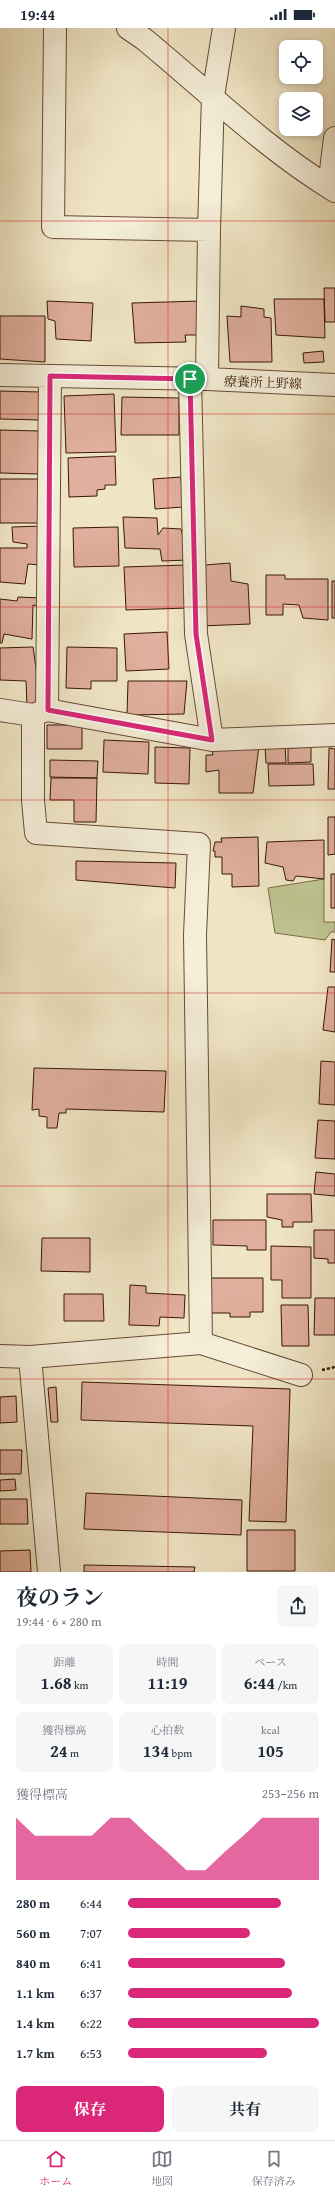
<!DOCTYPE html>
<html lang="ja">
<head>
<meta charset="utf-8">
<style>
  :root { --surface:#fff; --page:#f6f6f7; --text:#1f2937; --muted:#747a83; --line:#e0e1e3; --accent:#db2777 }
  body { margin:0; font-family:"Gentium Book Plus","Noto Serif JP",serif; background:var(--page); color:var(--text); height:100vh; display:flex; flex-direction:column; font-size:15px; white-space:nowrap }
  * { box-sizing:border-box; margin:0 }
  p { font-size:13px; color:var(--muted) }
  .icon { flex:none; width:22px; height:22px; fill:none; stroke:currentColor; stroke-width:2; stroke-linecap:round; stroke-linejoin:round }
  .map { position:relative; height:1544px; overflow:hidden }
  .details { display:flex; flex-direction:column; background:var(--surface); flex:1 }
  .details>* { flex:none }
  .buttons { position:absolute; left:279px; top:12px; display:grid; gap:8px }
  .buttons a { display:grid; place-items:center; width:44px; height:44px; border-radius:8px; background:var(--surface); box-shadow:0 2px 6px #0003; font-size:20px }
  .pin { position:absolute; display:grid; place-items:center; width:34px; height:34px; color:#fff; margin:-17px; border:2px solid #fff; border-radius:50%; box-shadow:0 1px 4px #0007 }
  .round { display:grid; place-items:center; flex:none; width:42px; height:42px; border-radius:8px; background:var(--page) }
  .head { display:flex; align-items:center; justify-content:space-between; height:68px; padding:0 16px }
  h1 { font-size:22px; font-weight:700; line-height:30px }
  .stats { display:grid; grid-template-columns:repeat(3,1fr); gap:6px; height:68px; padding:4px 16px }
  .stats div { display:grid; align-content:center; border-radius:8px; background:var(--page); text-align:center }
  .stats b { font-size:17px; font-weight:700 }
  .stats small { font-size:11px; font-weight:400 }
  .stats p { font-size:11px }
  .chart { height:112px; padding:8px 16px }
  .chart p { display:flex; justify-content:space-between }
  .chart svg { width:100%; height:72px; margin-top:4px; fill:var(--accent); opacity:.7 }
  .cta { display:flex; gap:8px; margin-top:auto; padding:8px 16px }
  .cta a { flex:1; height:46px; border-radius:8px; background:var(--accent); color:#fff; font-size:16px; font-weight:700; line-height:46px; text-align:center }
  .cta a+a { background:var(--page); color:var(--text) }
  ul { padding:0 16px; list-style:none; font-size:13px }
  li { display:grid; grid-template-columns:64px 48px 1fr; align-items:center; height:30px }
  li i { height:10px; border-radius:5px; background:var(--accent) }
  .status { display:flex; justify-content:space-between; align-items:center; height:28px; padding:0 20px; background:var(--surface); direction:ltr }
  .status svg { height:11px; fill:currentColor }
  .tab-bar { display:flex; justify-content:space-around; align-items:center; height:56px; border-top:1px solid var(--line); background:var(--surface); font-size:11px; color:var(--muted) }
  .tab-bar a { display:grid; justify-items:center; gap:2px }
  .tab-bar .selected { color:var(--accent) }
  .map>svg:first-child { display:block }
</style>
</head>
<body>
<div class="status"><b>19:44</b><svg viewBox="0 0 49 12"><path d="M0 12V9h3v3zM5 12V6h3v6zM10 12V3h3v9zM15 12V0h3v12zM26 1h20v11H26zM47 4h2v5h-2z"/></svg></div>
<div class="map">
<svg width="335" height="1544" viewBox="0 0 335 1544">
  <rect width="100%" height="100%" fill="#f0e6c5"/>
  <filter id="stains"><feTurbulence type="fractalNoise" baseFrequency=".005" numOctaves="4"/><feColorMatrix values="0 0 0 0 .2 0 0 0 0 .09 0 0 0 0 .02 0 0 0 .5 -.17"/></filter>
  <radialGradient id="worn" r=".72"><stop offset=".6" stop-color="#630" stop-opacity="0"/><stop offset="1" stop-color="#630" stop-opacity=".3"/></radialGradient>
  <path fill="#bec491" stroke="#7c6d4c" d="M324,851V894H335V904H331L325,912L275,905L268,860Z"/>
  <path fill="#e0af9d" stroke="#391608" d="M324,260H335V294H325Z
    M274,271H324L325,310L276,307Z
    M47,273L93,275L91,313L56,311L55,293L48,291Z
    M201,273L202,307H185L186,314L135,315L132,275Z
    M241,278L264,281V289L271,290L272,334H230L227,288L241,289Z
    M0,288H45V334L0,331Z
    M323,323L324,334L304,335L303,325Z
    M0,363L41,364L40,392L0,391Z
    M114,366L116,424L66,425L64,368Z
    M122,369L179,370V407H121Z
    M0,402L40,403L39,446L0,445Z
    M115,428L116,457H105V461L97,462V468L69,469L68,430Z
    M181,449L183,479L155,481L153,451Z
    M0,451H40V495H0Z
    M123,489L157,490L158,507L163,500L181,501L189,532L162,533L160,521L125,520Z
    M43,498L41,537L28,536L25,556L0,554V520H27V516L13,514L12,499Z
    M118,499L119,538L74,539L73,500Z
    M230,535L231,553L248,556L250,596L200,598L205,537Z
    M186,537L188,580L126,582L124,539Z
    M266,547H285V551H328V592L303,590L299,577L283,576V587H266Z
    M332,553H335V590H332Z
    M18,569L41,570L43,579L33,577L32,611L4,606L2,615H0V571L17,573Z
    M167,604L169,641L126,643L124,606Z
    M33,619L37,647L44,679L27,678L26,653L0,652V620Z
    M67,619L117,620V653H91V661L66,660Z
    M128,653H187L184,686L127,687Z
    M47,697H82V721H47Z
    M104,712L149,714L148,746L103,744Z
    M285,717L286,735H266L265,718Z
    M259,718L253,765H219V742L206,744V727H213L211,719Z
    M155,719L190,720L189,756L155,755Z
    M311,719V734L288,735V720Z
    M329,720L335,721V761H328Z
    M50,732L98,733L97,750L50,749Z
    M268,736H313L314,757L269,758Z
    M51,750H97L96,794H74V772H50Z
    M328,789H335V826L328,827Z
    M258,809L259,858L232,859V846H222V829H215V823H213L215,814H222L221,810Z
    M324,812V851L296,848L293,853L286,852L283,839L265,835L267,814Z
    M76,833L176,835L175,860L76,852Z
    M331,846H335V880H331Z
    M332,911L335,912V944H330Z
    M328,959H335V1004L323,1002Z
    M321,1033L335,1034V1077L319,1076Z
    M34,1040L166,1043L164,1084L66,1081V1085H59L57,1100H47V1089L39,1088V1081L32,1082Z
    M318,1092L335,1093V1131L315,1130Z
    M316,1144L335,1146V1168L314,1166Z
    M267,1166H311L312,1194H293V1199H282V1192L267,1189Z
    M213,1192H266V1222H247V1218L213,1217Z
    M314,1202H335V1235H328V1231L314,1230Z
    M42,1210H90V1244L41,1243Z
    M271,1218L311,1219V1270H282V1252H271Z
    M211,1250H263V1284H250V1289H230V1285H211Z
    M130,1257L146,1258V1265L185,1267L184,1290L160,1289L159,1298L129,1297Z
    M64,1266H103L104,1293H64Z
    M315,1270H335V1307H314Z
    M281,1277H308L309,1318H282Z
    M82,1354L290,1361L286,1494L249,1493L253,1398L81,1392Z
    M56,1359L58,1394H51L48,1360Z
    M16,1368L17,1394L0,1395V1369Z
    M0,1422H22L21,1446H0Z
    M15,1451L16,1462L0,1463V1452Z
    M86,1465L242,1472L241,1507L84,1501Z
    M0,1471H27L28,1496H0Z
    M247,1502H295V1543H247Z
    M30,1522L31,1544H0V1523Z
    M84,1537L195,1539L194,1544H84Z"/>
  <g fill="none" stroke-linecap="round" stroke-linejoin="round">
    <g stroke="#674a37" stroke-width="24">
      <path id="minor" d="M55,0L53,199L209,202
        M128,0L144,11C207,63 266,121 335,163
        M329,159L335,110
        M0,347L207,351L335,357
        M190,351L196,606L212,712
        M207,351L209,202L213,68L224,0
        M0,682L33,687L47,682L212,712L335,707
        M47,682L50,348
        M33,687V772L36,805L199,816L195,907L201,1315
        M0,1328L30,1329L201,1315L301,1347
        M30,1329L49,1544"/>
    </g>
    <path stroke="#391608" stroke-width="2.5" stroke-dasharray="3 2" stroke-linecap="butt" d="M322,1342L335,1339"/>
    <use href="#minor" stroke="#f5efd9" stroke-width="22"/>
  </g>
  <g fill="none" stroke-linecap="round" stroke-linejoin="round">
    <g stroke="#fff" stroke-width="8">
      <path id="route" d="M50,348L190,351L196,606L212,712L48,682Z"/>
    </g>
    <use href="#route" stroke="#db2777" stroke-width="5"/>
  </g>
  <path fill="none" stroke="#d62828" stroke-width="1" stroke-opacity="0.55" d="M168,0V1544M0,193H335M0,386H335M0,579H335M0,772H335M0,965H335M0,1158H335M0,1351H335"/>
  <g text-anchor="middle" stroke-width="4" stroke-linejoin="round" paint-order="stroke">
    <g font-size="13" fill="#391608" stroke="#f5efd9">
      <text transform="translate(263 354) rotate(2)" y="5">療養所上野線</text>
    </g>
  </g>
  <rect width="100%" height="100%" filter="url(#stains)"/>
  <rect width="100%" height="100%" fill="url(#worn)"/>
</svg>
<div class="buttons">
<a><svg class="icon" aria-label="locate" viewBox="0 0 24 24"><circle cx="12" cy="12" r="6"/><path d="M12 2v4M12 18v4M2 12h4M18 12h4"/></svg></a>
<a><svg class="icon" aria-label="layers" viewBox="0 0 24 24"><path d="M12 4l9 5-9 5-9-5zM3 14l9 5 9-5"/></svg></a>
</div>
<div class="pin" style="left:190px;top:351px;background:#1e9e55"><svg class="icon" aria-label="arrive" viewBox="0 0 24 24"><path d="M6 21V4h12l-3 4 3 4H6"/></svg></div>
</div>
<section class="details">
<div class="head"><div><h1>夜のラン</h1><p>19:44 · 6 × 280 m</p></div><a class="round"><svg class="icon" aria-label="share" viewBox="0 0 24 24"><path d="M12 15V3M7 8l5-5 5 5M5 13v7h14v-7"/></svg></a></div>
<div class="stats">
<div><p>距離</p><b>1.68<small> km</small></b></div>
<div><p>時間</p><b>11:19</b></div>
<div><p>ペース</p><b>6:44<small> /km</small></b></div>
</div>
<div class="stats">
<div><p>獲得標高</p><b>24<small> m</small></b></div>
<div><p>心拍数</p><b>134<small> bpm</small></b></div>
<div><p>kcal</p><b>105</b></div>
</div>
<div class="chart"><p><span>獲得標高</span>253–256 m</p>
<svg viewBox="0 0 160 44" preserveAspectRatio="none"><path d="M0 44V6L10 17L20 17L30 17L40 17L50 6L60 6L70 17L80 27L90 38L100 38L110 27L120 17L130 6L140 6L150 6L160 6V44z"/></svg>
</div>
<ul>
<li><b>280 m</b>6:44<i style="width:80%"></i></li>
<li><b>560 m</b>7:07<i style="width:64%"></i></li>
<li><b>840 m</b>6:41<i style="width:82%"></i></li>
<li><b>1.1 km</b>6:37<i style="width:86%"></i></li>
<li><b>1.4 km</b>6:22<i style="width:100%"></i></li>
<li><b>1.7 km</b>6:53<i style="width:73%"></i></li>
</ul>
<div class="cta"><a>保存</a><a>共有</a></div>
</section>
<nav class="tab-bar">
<a class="selected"><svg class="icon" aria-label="home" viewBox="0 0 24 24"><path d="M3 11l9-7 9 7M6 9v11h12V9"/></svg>ホーム</a>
<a><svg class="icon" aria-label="map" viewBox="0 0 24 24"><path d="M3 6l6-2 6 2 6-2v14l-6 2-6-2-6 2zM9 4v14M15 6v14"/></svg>地図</a>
<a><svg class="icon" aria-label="saved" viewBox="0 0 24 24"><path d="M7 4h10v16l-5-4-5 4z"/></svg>保存済み</a>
</nav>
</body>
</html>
